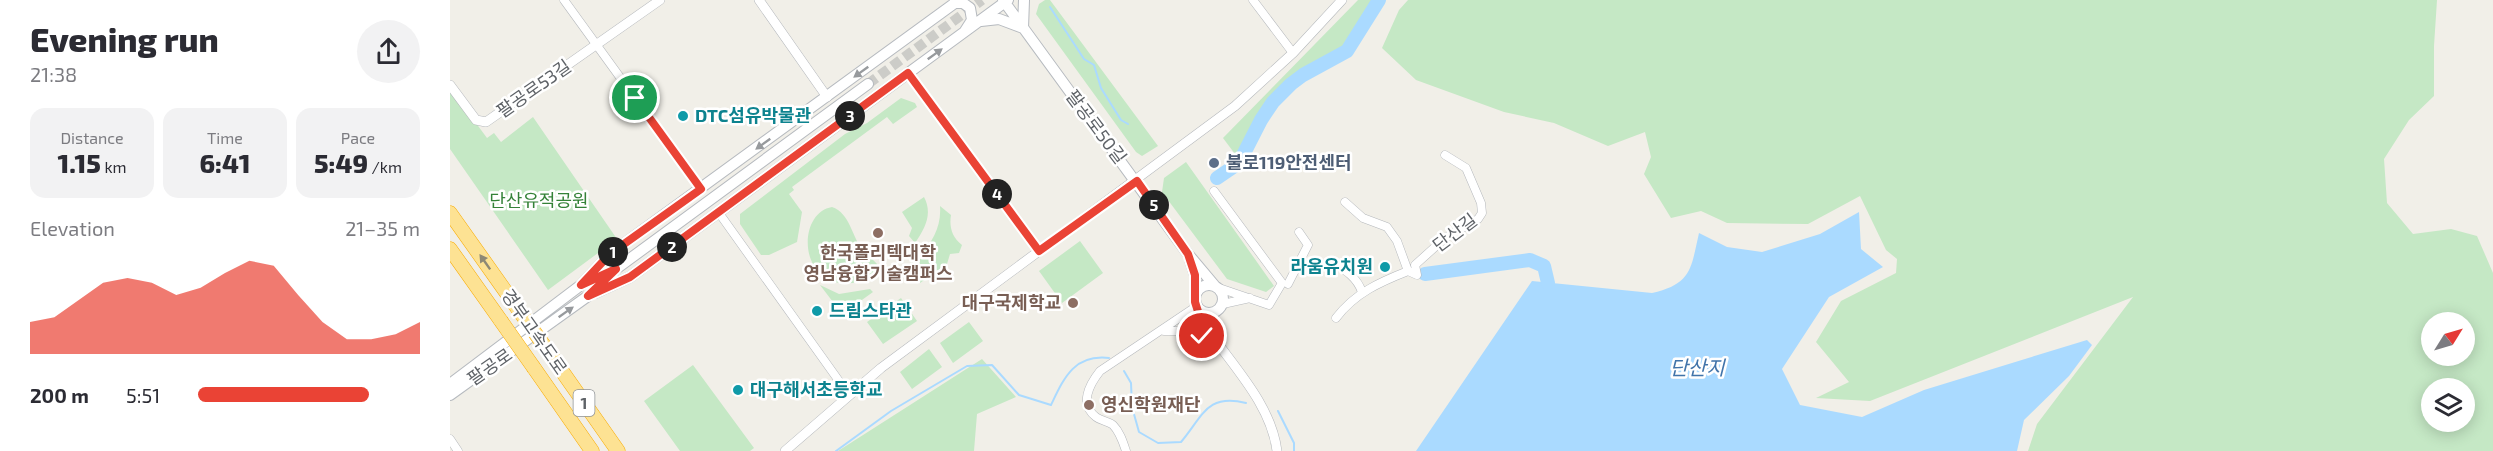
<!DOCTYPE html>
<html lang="en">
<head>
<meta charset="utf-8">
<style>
  :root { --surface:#fff; --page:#f2f2f3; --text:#2b2b33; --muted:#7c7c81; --accent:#ea4335 }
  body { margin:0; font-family:"Exo 2","Noto Sans KR",sans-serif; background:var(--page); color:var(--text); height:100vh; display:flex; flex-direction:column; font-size:22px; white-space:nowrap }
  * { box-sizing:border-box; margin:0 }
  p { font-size:20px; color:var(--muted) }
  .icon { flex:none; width:33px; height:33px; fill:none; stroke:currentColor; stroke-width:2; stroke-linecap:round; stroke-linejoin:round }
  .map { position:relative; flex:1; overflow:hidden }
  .drawer { display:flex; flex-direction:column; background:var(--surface); width:450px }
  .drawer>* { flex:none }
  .needle { width:39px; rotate:53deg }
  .fabs { position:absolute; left:1971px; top:312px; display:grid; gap:12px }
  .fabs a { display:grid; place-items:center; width:54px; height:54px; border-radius:50%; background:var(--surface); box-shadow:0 3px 15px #0003; font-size:30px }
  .pin { position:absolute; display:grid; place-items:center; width:51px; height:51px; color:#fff; margin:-26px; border:3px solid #fff; border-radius:50%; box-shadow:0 2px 6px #0007 }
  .km { position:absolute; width:30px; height:30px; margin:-15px; border-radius:50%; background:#222; color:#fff; font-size:16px; line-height:30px; text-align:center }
  .round { display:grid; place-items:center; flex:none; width:63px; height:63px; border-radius:32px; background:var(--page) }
  .overview { display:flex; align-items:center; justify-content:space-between; height:102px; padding:0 30px }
  h1 { font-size:33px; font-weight:800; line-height:45px }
  .stats { display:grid; grid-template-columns:repeat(3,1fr); gap:9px; height:102px; padding:6px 30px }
  .stats div { display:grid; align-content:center; border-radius:15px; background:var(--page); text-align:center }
  .stats b { font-size:26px; font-weight:800 }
  .stats small { font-size:16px; font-weight:400 }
  .stats p { font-size:16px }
  .chart { height:168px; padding:12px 30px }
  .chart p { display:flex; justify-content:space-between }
  .chart svg { width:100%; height:108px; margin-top:6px; fill:var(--accent); opacity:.7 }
  ul { padding:0 30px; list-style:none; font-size:20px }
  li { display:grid; grid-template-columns:96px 72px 1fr; align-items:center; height:45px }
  li i { height:15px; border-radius:8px; background:var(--accent) }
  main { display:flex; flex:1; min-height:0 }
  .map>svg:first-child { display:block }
</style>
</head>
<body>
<main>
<section class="drawer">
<div class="overview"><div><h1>Evening run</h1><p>21:38</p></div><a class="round"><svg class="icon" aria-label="share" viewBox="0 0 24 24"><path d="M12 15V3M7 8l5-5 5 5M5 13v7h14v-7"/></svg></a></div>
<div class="stats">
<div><p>Distance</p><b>1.15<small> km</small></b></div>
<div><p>Time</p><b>6:41</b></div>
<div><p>Pace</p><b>5:49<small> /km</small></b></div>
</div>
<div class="chart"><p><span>Elevation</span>21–35 m</p>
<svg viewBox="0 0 160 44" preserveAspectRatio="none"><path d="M0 44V31L10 29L20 22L30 15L40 13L50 15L60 20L70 17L80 11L90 6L100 8L110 20L120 31L130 38L140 38L150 36L160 31V44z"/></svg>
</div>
<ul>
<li><b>200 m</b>5:51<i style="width:77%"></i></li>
</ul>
</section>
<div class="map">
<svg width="2043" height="451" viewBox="0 0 2043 451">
  <rect width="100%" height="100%" fill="#f1efe8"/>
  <path fill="#c5e8c5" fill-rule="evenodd" d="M595,0H600L708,146L692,156L686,152L586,14L589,4Z
    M908,0H935L897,46L837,81L810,114L788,158L773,138Z
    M958,0H1987L1984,46V96L1959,120L1934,159L1937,203L1963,234L2001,229L2027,236L2043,273V451H1578L1587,424L1683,297L1420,401L1366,398L1399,382L1366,342L1391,301L1446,273L1447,259L1436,250L1410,196L1358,224L1277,223L1251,211L1221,218L1194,174L1201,157L1195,132L1158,146L1104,123L1054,112L966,80L932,48L949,10ZM1982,322H2014V356H1982ZM1982,388H2014V422H1982Z
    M0,88L37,138L44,133L51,142L83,117L167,239L98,290L0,149Z
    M451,98L465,103L467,107L443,124L437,117L342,187L344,190L339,194L352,212L347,242L319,255H311L290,224V214L395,134L417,123Z
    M736,162L824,286L816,292L777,279L712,192L714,178Z
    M474,197C483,214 475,228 465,243L459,236L462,228L452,212Z
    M490,206L501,215C499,227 502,237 512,245L509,253L500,254L497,264L470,283L466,275L458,267C477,250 492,232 490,206Z
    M382,207C400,213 402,237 413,251C417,256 423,259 427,264L428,271C422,279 411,282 402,283C348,289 346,213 382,207Z
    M630,241L653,273L612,303L589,271Z
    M370,285L389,294L420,289L423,292L398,310L386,306Z
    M451,298L467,321L433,344L417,322Z
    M519,322L533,341L503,363L490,343Z
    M479,349L492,367L462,389L450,372Z
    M532,359L566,397L527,414L524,451H388Z
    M243,365L304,448L300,451H230L194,401Z"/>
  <path fill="#aadaff" d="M1409,212L1411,249L1433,267L1379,297L1332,369L1350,405L1412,417L1474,390L1637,340L1642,345L1619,376L1574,420L1567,451H966L1082,281L1202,293C1242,284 1241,268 1249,233L1277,247L1312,252L1370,234Z"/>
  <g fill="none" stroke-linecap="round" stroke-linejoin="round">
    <path stroke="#aadaff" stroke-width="2" d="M600,7L634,59L644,65L651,88L671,120L678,124
      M674,371L681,383L682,407L689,432L708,443L731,442C753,416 757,393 796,403
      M828,411L844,443V451
      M386,451L441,411L517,366L542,365L569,395L601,405C614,378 624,354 659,358"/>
    <path stroke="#aadaff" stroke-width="14" d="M767,178L789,163L811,120L823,102L841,84L853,75L897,51L929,0
      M975,274L1080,260L1094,266L1098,283"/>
    <path stroke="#ccccc8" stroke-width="10" stroke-dasharray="10 5" stroke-linecap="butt" d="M418,84L532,0"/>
    <g stroke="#b5b8bc" stroke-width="9">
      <path id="minor" d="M114,0L251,189
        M803,0L843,53
        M458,73L589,251
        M764,191L832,283L819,305L769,288
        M895,202L913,218L937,227L947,241L958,271
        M269,213L399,395
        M882,262C895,270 907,277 912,292
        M838,284L858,245L849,232
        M773,304L800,298
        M886,318C905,293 930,282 958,271L967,275L965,265L995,238L1028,219L1032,213L1031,203L1016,168L995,155
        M714,331H740L764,339
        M0,439L8,451
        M676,451C673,442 670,432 663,425C658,421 651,421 646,417C629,404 639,385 650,371L747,306"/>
    </g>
    <g stroke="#b5b8bc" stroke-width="10">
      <path id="tertiary" d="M309,0L377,97
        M0,85L26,120L36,122L210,0
        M749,310C750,326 760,333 769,345C793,377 822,411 827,451
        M761,336L760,325L764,313
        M335,451L431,368L785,106L843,53L892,0"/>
    </g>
    <g stroke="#b6babf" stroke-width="12">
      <path id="secondary" d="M553,0L738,254L765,286
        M504,3H513L520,8L522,20L515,31
        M531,21L549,19L573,28L574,0
        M740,260L745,275L746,293
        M745 299a14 14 0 1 1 28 0a14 14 0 1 1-28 0Z
        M145,293L180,277L558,0
        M0,384L131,285L160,254L509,0
        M0,395L138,296L166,269L418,84"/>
    </g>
    <g stroke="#f9ab00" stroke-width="15">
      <path id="motorway" d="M0,213L68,309
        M0,249L51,321
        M100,354L168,451
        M84,368L142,451"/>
    </g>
    <use href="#minor" stroke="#fff" stroke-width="8"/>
    <use href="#tertiary" stroke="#fff" stroke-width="9"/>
    <use href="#secondary" stroke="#fff" stroke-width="10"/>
    <use href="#motorway" stroke="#fde293" stroke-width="14"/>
    <g stroke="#f9ab00" stroke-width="15" stroke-linecap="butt">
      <path id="motorway-bridge" d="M68,309L100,354
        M51,321L84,368"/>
    </g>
    <use href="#motorway-bridge" stroke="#fde293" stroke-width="14"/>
  </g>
  <defs><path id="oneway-solid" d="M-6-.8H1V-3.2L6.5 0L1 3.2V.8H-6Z" transform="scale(1.5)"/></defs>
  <g fill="#979a9d">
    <use href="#oneway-solid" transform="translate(485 54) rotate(-36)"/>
    <use href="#oneway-solid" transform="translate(411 72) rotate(144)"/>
    <use href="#oneway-solid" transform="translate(313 144) rotate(144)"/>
    <use href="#oneway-solid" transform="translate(116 312) rotate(-35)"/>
  </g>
  <use fill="#8e8975" href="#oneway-solid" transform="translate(35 262) rotate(-125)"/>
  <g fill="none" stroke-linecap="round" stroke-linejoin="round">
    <g stroke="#fff" stroke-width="12">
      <path id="route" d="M185,98L251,189L160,254L131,285L166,269L138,296L180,277L458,73L589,251L687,181L738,254L745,275V302L752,324L764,339L752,336"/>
    </g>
    <use href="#route" stroke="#ea4335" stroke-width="8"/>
  </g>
  <g fill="#0f9aa8" stroke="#fff" stroke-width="2">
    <circle cx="233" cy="116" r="6"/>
    <circle cx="935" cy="267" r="6"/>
    <circle cx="367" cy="311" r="6"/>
    <circle cx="288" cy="390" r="6"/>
  </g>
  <circle fill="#5c6f8a" stroke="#fff" stroke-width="2" cx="764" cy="163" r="6"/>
  <g fill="#8d6e63" stroke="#fff" stroke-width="2">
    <circle cx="428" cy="233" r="6"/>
    <circle cx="623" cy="303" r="6"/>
    <circle cx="639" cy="405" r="6"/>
  </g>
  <g text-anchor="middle" stroke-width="5" stroke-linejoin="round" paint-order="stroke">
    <rect fill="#fff" stroke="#8f9295" stroke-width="1.5" x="123.5" y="390" width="21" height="26" rx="4.5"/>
    <g font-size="16" font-weight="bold" fill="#5f6368">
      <text x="134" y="409">1</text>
    </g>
    <g font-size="18" fill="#5f6368" stroke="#fff">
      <text transform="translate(84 89) rotate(-35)" y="6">팔공로53길</text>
      <text transform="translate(646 127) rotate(53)" y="6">팔공로50길</text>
      <text transform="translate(1005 233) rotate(-37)" y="6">단산길</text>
      <text transform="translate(84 332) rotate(55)" y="6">경부고속도로</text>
      <text transform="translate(40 367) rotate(-35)" y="6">팔공로</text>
    </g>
    <g font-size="18" font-weight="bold" fill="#0d838f" stroke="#fff" text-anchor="start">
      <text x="245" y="122">DTC섬유박물관</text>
      <text x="923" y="273" text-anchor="end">라움유치원</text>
      <text x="379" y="317">드림스타관</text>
      <text x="300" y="396">대구해서초등학교</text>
    </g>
    <g font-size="18" font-weight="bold" fill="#4e5e75" stroke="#fff" text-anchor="start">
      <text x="776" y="169">불로119안전센터</text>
    </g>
    <g font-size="18" fill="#348238" stroke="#fff">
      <text x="89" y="207">단산유적공원</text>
    </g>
    <g font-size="18" font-weight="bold" fill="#785e54" stroke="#fff">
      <text x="428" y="259">한국폴리텍대학<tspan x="428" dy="21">영남융합기술캠퍼스</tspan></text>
      <text x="611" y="309" text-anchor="end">대구국제학교</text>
      <text x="651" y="411" text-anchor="start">영신학원재단</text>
    </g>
    <g font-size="20" font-style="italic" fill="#4174aa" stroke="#fff">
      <text x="1247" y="375">단산지</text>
    </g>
  </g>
</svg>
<div class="fabs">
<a><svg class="needle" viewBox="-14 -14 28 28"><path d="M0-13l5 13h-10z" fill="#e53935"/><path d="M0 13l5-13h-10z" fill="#7c7c81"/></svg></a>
<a><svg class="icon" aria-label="layers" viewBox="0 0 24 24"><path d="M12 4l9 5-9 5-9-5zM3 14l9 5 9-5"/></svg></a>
</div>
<div class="pin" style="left:185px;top:98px;background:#1e9e55"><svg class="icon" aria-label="arrive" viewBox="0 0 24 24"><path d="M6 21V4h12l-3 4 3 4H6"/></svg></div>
<div class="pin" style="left:752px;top:336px;background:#d93025"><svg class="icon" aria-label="check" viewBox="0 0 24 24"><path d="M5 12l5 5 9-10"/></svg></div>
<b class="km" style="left:163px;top:252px">1</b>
<b class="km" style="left:222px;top:247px">2</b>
<b class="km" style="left:400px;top:116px">3</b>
<b class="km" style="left:547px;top:194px">4</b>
<b class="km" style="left:704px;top:205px">5</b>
</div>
</main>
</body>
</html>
